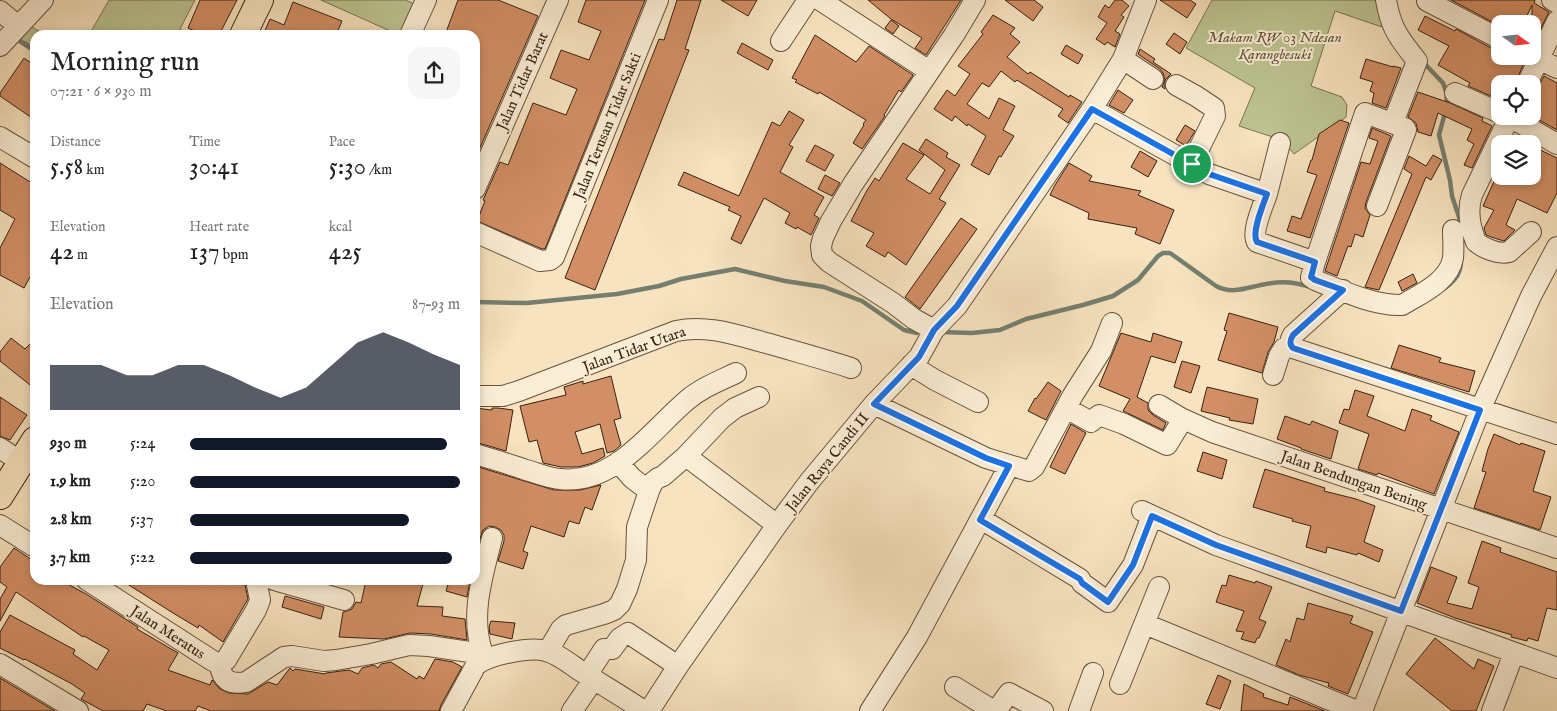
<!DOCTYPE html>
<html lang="en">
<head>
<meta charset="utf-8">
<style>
  :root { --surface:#fff; --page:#f6f6f6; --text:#222; --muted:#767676; --accent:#111827 }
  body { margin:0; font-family:"IM FELL English",serif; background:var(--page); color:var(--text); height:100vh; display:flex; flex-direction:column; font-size:19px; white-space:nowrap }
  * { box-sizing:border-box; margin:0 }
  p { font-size:16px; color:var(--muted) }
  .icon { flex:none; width:28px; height:28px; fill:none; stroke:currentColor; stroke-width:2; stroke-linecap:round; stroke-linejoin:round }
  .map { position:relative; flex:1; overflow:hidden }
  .side { position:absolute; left:30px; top:30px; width:450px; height:555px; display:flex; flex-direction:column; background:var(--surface); border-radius:15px; box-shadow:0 2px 8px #0003 }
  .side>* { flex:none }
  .needle { width:32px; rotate:105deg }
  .tools { position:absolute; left:1491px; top:15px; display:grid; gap:10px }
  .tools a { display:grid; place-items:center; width:50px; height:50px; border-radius:10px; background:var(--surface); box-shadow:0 2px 8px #0003; font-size:25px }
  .pin { position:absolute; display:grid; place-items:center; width:42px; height:42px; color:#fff; margin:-21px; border:2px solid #fff; border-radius:50%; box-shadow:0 1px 5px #0007 }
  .round { display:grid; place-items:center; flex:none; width:52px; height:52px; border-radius:15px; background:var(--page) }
  .headline { display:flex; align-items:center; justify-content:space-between; height:85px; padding:0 20px }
  h1 { font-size:28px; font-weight:600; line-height:38px }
  .stats { display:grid; grid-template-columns:repeat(3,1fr); gap:8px; height:85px; padding:5px 20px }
  .stats div { display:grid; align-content:center }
  .stats b { font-size:25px; font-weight:600 }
  .stats small { font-size:14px; font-weight:400 }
  .stats p { font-size:14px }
  .chart { height:140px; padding:10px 20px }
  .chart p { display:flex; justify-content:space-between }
  .chart svg { width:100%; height:90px; margin-top:5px; fill:var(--accent); opacity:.7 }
  ul { padding:0 20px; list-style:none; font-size:16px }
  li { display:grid; grid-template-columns:80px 60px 1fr; align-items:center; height:38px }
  li i { height:12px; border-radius:6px; background:var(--accent) }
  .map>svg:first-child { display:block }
</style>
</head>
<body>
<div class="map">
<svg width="1557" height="711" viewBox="0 0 1557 711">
  <rect width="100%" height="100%" fill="#f7e3bf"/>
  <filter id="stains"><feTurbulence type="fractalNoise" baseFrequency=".004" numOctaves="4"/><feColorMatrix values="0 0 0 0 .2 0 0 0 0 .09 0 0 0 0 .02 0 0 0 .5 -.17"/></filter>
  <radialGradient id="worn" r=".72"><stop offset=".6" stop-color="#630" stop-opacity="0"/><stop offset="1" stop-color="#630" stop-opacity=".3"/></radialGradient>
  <path fill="#bdc492" stroke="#7a7251" d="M109,0H195L180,29L190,35H89Z
    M321,0H406L414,4L399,35Z
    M1212,0H1382L1388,29L1335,11L1311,86L1342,97L1347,105L1346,117L1294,154L1282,140L1239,126L1255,88L1186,48Z
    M29,25L45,35H35V47L18,38Z"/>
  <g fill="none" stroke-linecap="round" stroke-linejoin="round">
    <path stroke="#757f6f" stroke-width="4.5" d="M15,38L35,51
      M1423,62L1443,83L1447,94L1446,109L1439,135L1450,180L1452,196L1459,217L1461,230
      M1445,288C1456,280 1461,273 1461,260
      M475,302L527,303L617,294L659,286L681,279L735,269L785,281L824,287L862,301L904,330L917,333
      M940,332L972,333L1000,330L1026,319L1083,305L1113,296L1138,280L1158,256L1163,253H1170L1216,286C1233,295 1248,287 1266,284C1280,281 1296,282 1310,287"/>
  </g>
  <path fill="#d28e65" stroke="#382110" d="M200,0H237L219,35H203L188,28Z
    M458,0H498L538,16L475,159V35H445Z
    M586,0H645L545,249H542L477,221L485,201L483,200L500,162L508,165L533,103L566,115L577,89L550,78L561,50L589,60L601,31L578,22Z
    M677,0H701L685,49L689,50L595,290L565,278L659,39L664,40Z
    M721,0H757L748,16Z
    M868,0H961L926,55L915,48L922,38L891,19Z
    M1005,0H1034L1043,7L1033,21Z
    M1115,0H1122L1129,6L1121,15L1124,17L1115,31L1120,34L1115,47L1107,42L1105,45L1096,39L1107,23L1098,17L1105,5L1109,8Z
    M1160,0H1190L1196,4L1187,18Z
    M1451,0H1535L1534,3L1549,12L1534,42L1532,41V5L1523,24H1500V26Z
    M293,2L342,21L336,35H263L270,19L284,25Z
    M993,15L1015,28L1010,34L1020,42L1007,57L1028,74L1030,72L1069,97L1070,95L1082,102L1068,123L1058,116L1063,109L1017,80L1015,82L1001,71L989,87L982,83L967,104L989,119L999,98L1015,106L1003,130L1014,136L1001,157L999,156L989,175L971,165L986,136L968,124L967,126L955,116L952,121L934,109L947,90L955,96L970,74L958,66L983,34L981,32Z
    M1425,16L1455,31L1456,29L1491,48L1500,53V56L1508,57L1523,65L1515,84H1500V100L1468,86L1470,83L1438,65L1449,46L1418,30Z
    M891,20L899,26L893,34L885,28Z
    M1174,33L1187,42L1180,54L1166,44Z
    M815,35L856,62L869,46L913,75L901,92L899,90L884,115L885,116L862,149L853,143L864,125L863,124L866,120L819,92L818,94L795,82L797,80L792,78Z
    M742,43L773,60L768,70L737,53Z
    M1066,45L1083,55L1078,64L1061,54Z
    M1140,49L1155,59L1153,62L1171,74L1165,80V89L1162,87L1165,80L1163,73L1160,69L1138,54Z
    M24,58L35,66V120L0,96V93Z
    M1366,59L1393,67V66L1401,68L1386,108L1372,103L1374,93L1370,91L1373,82L1360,78Z
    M1544,76L1557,83V130L1532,116V103L1538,92L1536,91Z
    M1118,90L1133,100L1124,113L1109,105Z
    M1418,92L1450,103L1483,118L1482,121L1492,126L1472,168L1464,165L1474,144L1467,140L1472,129L1438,113L1431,136L1418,132L1416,123L1408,117Z
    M789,111L804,120L789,145L793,147L780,172L824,197L814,215L819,218L811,235L797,227L796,229L785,223L790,213L764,198L741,244L731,239L741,216L728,210L730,207L678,185L684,172L739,196L772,122L780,126Z
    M1340,120L1349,123L1310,238L1287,231L1292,216L1301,219L1317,175L1307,172L1311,160H1312L1319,134Z
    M1185,125L1195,131L1186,146L1176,140Z
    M1372,128L1391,136L1366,202L1365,208L1370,215L1363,237L1355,234L1351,247L1348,246L1337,276L1325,271L1361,162L1370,164L1378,141L1369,138Z
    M926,139L948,153L946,157L960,165L939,199L946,203L906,265L888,252L885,257L866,246L874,233L851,221L866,192L875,178L879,181L903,143L924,155L906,179L930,194L945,170L919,150Z
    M815,145L834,155L825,171L806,161Z
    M1532,146L1557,158V193L1547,213L1517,199L1506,225L1515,230L1504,241L1491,237L1486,235L1484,228L1494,210L1483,206L1495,179L1493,178L1500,164V176H1532Z
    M1140,151L1157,161L1148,177L1131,167Z
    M1433,155L1442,160L1431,180L1426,177L1379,290L1365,287L1412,174L1404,169L1409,156L1426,166Z
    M0,163L35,185V268L24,288L0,275V248L15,219L0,210Z
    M1069,163L1092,176L1089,181L1141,191L1138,195L1174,210L1160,244L1135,234L1137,228L1088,219L1089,213L1050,195L1055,185Z
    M825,175L840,183L832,196L818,189Z
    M961,218L977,229L920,309L905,297Z
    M1413,274L1417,283L1402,291L1398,282Z
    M1229,313L1278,327L1274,342L1268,352L1262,373L1218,360L1227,331L1224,330Z
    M1121,333L1151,342L1153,333L1182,342L1175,363L1151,356L1137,397L1148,403V410L1153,415L1166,423L1163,430L1123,411L1130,399L1099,386Z
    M11,338L25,349L35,339V389L0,361V352Z
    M1399,345L1441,358L1439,362L1475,371L1469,392L1391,368Z
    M1182,361L1200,366L1191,393L1174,387Z
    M611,376L621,418L614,420L621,445L614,451L607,453L600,424L575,432L582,454L603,448L605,456L593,463L578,467H561L543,463L537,440L529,442L520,406L566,395L564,387L583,381V384Z
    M1048,382L1061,391L1046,420L1028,411L1035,398L1036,399Z
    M1207,387L1258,399L1253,424L1229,420L1230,418L1201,411Z
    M1355,390L1374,396L1367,416L1405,431L1412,409L1432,416L1430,420L1459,432L1434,494L1378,473L1377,475L1358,469L1369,434L1339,423L1344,409L1349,410Z
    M0,397L27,415L10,440L0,436Z
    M475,408L492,410V408H498L513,410L506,451L475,442Z
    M1285,416L1310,425L1312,421L1338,431L1331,459L1301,449V448L1277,439Z
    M1071,424L1086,433L1065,474L1050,467Z
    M1494,434L1520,445L1521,443L1545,451L1533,491L1551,497L1540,530L1474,508L1486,472L1482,471L1488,449Z
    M1203,452L1227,460L1222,479L1197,471Z
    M475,466L554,490H580L601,485L592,510L585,507L579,524L569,521L564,537L531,526L523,551L528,553L523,569L498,561L504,541V535L501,530L495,527L489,526L483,530L475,554V507L479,494L475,493Z
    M1265,469L1325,488L1324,491L1356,499L1375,506L1364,542L1383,550L1379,562L1358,553L1357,555L1327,547L1326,553L1306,547L1311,526L1292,521L1293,519L1253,507Z
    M1482,541L1501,548L1500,552L1557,572V610L1547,608L1538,641L1528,638L1527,641L1511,637L1512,635L1455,618L1417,603L1431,567L1457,577L1447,603L1472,609L1479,587L1468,583Z
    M14,548L35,562V580H60L86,594L138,627L137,629L178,653L168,670L210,685L212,680L220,689L229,693L248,694L268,682L277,685L290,668L293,671L295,669L325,674L326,673L349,670L358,674L362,668L374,665L378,668L381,664L391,662L417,679L419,676L424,679L435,659L453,662L462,667L441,705L439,711H211L198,706L195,711H167L147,704L143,711H103L81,699L85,693L72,684L25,659L24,660L0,648V632L10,615L75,650L73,654L97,670L109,650L84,636L83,637L16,592L0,621V599L7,587L0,582V567Z
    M1229,575L1255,583L1256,581L1272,587L1259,619L1266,622L1259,638H1257L1255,643L1241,639L1244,632L1236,631L1244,611L1216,602L1222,585L1226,586Z
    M121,580H244L248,599L223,642L199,625L198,628L173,613Z
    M366,580H424L417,606L443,607L442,616L465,619L467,640L431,634L410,633L384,639L339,637L343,612L347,611L352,609L356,602L361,603Z
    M449,580H470L467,597L446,591Z
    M285,596L324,607L321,619L282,607Z
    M1308,603L1353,616L1350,623L1373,632L1348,694L1328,686L1329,683L1299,675L1276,665L1286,639L1290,642L1297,618L1304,620Z
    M491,621L515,623L512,639L490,634L489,627Z
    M1435,638L1474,669L1478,659L1494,666L1476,711H1452L1406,674Z
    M1218,675L1231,681L1220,709L1206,704Z
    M0,678L55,711H0Z
    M1244,684L1264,694L1263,697L1288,705L1290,697L1325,711H1241Z"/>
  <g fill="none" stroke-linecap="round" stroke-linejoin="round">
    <g stroke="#68523c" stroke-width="22">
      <path id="minor" d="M820,0L929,71
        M1386,0C1391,29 1399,38 1417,61L1393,123
        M1552,0L1557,3
        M1427,1L1500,39
        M0,11L18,26
        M410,35L426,0
        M781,41L808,0
        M0,46L43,0
        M1532,56L1557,68
        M1123,59L1153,79
        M1527,84L1557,21
        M1176,85L1196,96L1214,108L1215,116L1192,163
        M1455,93L1500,113
        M1092,109L1209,174L1267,194C1263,206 1251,232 1257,242L1315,262L1311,277L1315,280C1340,290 1374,306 1402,305C1420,294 1449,282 1453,258C1454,249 1453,239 1453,230
        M1508,116L1557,144
        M1510,116L1472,195C1467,210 1470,227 1476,242C1483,248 1499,255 1509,252L1531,232
        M0,137L35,158
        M475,189L558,0
        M1267,194L1280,143
        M475,232L540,261L550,260L554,257L658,0
        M1315,262L1365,113L1405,128L1406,130L1377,206
        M1343,290L1293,335C1290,340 1289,344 1293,348L1557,434
        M934,330L914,319L893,303L829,262L822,255L821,246L823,238L831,221L853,184L954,35L975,0
        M911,365L935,380L978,402
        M1273,375L1279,356L1284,348L1291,346
        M475,396H503L519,391L676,331C708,324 739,336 770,344C797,352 824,359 851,368
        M874,404L986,458L1029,471L1034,467L1073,395L1101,351L1112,323
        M1159,405L1181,418L1212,432L1557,548
        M1066,408L1091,422L1099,415L1124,424L1167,445L1183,419
        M0,448L21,462
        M475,454C492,459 509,464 526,470C537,473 548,478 560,479C614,485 650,432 686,401C701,388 719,381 736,373
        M686,456L722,418L735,408L759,397
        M618,462L632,478L649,491
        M1142,511L1216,545L1557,668
        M981,519L1080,579L1082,583L1108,602L1133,565L1152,516
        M0,525L35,547
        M87,580L213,661L220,664L226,660L256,610L260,600L256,580
        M274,580L344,600
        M1145,624L1357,711
        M548,651L561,629L566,625L604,614L614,610L620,604L627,589L636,560L637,527L649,491L653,482L658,478L663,476L686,456L777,525
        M483,654C469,616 483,575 492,538
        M0,664L78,711
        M220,664C221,680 230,685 246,682L284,657L292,656L324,661L336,660L371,654L409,645L429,646L483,654L482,661
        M587,675L604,649H612L620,638L628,633L678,666
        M1120,684L1159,587
        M955,687L994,711
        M451,711L476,665C489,655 530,646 546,651C558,654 569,663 579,670C601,684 623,697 644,711
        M572,711L594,679
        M649,711L678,666L777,525L809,482L874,404L919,357L934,330L957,306L1092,109L1123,59L1146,0
        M870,711L917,637L1009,466
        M996,711L1009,693L1043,711
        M1079,711L1093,673
        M1362,711L1480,410L1531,296L1557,247
        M1492,711L1514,653"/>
    </g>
    <g stroke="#382110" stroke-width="28">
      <path id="major" d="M243,35L260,0
        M0,496L35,440"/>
    </g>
    <use href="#minor" stroke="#faedd5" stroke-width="20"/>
    <use href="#major" stroke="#f7e3bf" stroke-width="26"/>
  </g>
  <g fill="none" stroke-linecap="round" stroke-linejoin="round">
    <g stroke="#fff" stroke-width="10">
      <path id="route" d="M1092,109L1209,174L1267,194C1263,205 1251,233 1257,242L1315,262L1311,277L1315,280L1343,290L1293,335C1290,340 1289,344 1293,348L1480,410L1401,611L1216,545L1152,516L1133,565L1108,602L1082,583L1080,579L980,520L1009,466L986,458L874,404L919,357L934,330L957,306Z"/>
    </g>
    <use href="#route" stroke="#1a73e8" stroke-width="6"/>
  </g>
  <g text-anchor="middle" stroke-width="4" stroke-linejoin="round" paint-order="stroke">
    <g font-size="15" font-style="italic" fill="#605237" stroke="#faedd5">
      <text x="1275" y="42">Makam RW 03 Ndesan<tspan x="1275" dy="17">Karangbesuki</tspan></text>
    </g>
    <g font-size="15" fill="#382110" stroke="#faedd5">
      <text transform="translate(522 81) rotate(-66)" y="5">Jalan Tidar Barat</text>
      <text transform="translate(607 126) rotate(-68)" y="5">Jalan Terusan Tidar Sakti</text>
      <text transform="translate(634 349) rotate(-20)" y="5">Jalan Tidar Utara</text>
      <text transform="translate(827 462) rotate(-51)" y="5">Jalan Raya Candi II</text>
      <text transform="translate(1354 480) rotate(19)" y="5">Jalan Bendungan Bening</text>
      <text transform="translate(168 632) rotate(33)" y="5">Jalan Meratus</text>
    </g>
  </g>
  <rect width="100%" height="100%" filter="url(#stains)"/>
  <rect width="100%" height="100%" fill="url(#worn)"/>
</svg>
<div class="tools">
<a><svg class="needle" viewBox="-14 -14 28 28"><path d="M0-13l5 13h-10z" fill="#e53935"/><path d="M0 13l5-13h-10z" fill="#767676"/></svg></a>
<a><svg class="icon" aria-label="locate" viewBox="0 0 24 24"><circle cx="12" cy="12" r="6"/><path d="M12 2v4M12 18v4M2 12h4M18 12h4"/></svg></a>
<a><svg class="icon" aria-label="layers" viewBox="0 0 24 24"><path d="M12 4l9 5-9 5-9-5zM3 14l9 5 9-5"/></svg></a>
</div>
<div class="pin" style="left:1192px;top:164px;background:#1e9e55"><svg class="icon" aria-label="arrive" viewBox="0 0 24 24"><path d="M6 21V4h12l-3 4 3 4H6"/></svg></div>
<section class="side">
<div class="headline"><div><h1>Morning run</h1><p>07:21 · 6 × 930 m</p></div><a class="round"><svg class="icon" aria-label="share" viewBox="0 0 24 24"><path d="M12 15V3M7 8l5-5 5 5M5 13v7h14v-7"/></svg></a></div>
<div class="stats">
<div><p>Distance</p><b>5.58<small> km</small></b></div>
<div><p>Time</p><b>30:41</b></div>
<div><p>Pace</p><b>5:30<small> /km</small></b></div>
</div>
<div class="stats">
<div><p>Elevation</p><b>42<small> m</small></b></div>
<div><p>Heart rate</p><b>137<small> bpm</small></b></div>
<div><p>kcal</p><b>425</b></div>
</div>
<div class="chart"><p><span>Elevation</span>87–93 m</p>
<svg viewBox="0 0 160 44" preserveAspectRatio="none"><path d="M0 44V22L10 22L20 22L30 27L40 27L50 22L60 22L70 27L80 33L90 38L100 33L110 22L120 11L130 6L140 11L150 17L160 22V44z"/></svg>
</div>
<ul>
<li><b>930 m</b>5:24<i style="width:95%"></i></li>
<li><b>1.9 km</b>5:20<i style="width:100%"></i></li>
<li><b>2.8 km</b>5:37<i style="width:81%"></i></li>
<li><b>3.7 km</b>5:22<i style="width:97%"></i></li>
</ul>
</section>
</div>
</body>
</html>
